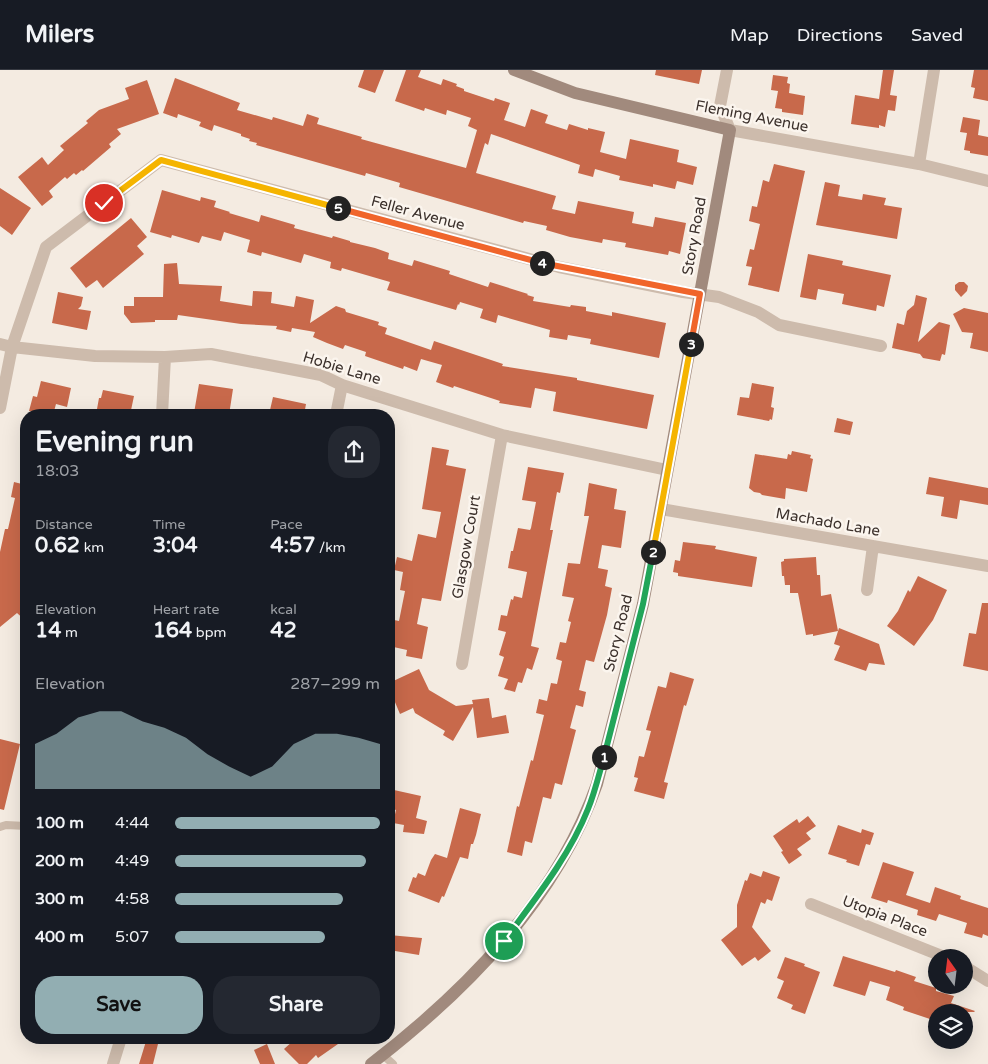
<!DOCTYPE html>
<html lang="en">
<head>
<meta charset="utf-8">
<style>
  :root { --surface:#171b24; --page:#242831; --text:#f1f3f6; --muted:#9ea1a6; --line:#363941; --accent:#92aeb2 }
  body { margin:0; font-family:"Varela Round",sans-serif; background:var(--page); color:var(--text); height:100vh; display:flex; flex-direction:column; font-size:19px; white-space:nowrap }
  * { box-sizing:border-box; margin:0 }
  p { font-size:16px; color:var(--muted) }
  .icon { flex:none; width:28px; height:28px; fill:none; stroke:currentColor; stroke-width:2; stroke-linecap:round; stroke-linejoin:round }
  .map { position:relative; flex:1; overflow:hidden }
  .side { position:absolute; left:20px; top:339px; width:375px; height:635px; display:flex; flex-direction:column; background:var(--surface); border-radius:20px; box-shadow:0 5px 20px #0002 }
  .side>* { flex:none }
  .needle { width:32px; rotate:346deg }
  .tools { position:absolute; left:928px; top:879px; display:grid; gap:10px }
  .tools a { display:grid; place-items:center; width:45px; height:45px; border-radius:50%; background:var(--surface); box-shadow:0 5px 20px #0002; font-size:25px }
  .pin { position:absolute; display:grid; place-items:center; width:42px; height:42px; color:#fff; margin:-21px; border:2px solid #fff; border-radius:50%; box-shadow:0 1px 5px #0007 }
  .km { position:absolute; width:25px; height:25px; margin:-12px; border-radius:50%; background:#222; color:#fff; font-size:14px; line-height:25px; text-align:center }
  .round { display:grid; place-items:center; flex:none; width:52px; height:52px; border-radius:20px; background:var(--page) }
  .summary { display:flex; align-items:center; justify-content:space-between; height:85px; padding:0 15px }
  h1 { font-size:28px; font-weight:800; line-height:38px }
  .metrics { display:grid; grid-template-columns:repeat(3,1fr); gap:8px; height:85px; padding:5px 15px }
  .metrics div { display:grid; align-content:center }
  .metrics b { font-size:21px; font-weight:800 }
  .metrics small { font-size:14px; font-weight:400 }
  .metrics p { font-size:14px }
  .chart { height:140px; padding:10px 15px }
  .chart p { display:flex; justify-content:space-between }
  .chart svg { width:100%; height:90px; margin-top:5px; fill:var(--accent); opacity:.7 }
  .action { display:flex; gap:10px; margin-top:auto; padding:10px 15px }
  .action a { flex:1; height:58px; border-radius:20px; background:var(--accent); color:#111; font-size:20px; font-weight:800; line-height:58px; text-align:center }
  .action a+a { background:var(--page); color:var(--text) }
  ul { padding:0 15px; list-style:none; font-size:16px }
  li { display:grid; grid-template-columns:80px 60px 1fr; align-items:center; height:38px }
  li i { height:12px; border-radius:6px; background:var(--accent) }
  header { display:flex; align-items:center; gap:30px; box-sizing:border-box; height:70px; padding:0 25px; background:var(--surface); border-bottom:1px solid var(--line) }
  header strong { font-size:24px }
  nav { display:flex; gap:28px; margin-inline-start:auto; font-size:18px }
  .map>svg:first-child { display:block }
</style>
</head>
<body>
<header>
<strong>Milers</strong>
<nav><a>Map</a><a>Directions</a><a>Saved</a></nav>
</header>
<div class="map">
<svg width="988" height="994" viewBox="0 0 988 994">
  <rect width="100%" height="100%" fill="#f4ebe1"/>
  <path fill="#c8694b" d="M364,0H384L375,23L358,17Z
    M406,0H421L418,7L441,15L443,9L457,14L456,16L464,19V21L494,31L495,28L510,33L504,50L525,57L531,39L548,45L545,53L567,60L569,54L588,60V58L605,62L600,82L626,89L630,69L679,80L677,92L697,97L693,115L677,111L675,119L653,114V117L619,110L620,106L595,99L593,107L578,103L580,95L491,64L488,75L485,73L476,103L556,126L552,139L575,144L578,131L634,142L632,153L653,157L655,147L686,153L680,184L669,181L668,185L625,177L626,173L603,169L602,173L570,167L546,160L547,156L524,151L523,153L399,117L400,113L366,103L365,106L256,75L257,73L249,71L250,69L241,66V64L214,55L212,61L199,56L201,52L178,44L177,48L163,43L175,8L240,33L237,40L272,50L273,47L303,56L307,44L319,48L317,54L362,67L361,69L466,98L477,60L468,56L471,48L447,40L446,45L425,38L424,41L395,31Z
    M656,0H702L699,14L655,5Z
    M883,0H894L890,25L897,26L895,41L888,40L885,57L879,55V58L851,54L855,25L879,29Z
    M974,0H988V31L973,28L975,18L971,17Z
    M773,5L788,7L787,13L790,14L789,23L805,26L803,45L782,42V39L775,38L778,21L771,20Z
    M147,10L159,44L117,59L121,64L109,74L111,77L83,101L82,100L76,105L74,103L67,109L65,107L49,121L53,127L42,136L18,107L42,87L48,95L64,80L60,76L88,53L86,51L99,40L129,29L125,18Z
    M963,47L980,50L978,65L988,67V86L970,83V81L964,80L967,63L960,62Z
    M774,94L805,101L779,222L748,215L752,197L746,196L750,179L754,180L760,154L749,151L752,136L757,137L763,110L769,112Z
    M825,112L840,115L838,126L862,130L863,124L886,128L884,135L902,138L897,169L816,155Z
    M0,118L31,138L12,165L0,156Z
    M162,120L200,131L201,127L216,131L214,137L230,142L229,143L259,152L261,145L295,155L294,158L332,168L333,166L350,171V172L375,178L389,183L388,189L412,196L414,190L450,201L449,204L488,217L490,212L528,224L527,225L534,227L533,231L570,237L571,235L586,237V241L612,246V242L666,253L659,288L590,274L591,269L568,265L567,270L549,267L550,260L498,245L496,253L480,248L483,239L460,232L459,235L458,234L456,240L387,220L390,212L342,198L341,201L330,198L331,192L304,184L301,193L262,182L261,186L247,182L250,170L224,162L221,171L202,166L199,173L172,165L171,168L150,162Z
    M131,148L147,167L137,176L144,184L103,218L97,210L86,218L70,198Z
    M808,184L843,191L842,195L891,205L884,237L877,235L876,241L842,234L844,224L818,219L816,230L800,227Z
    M177,193L179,214L222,216L220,231L252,236L253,221L272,222L271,233L294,237L296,226L314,230L310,253L336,236L345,239L346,242L379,252L378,255L387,258L385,264L431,280L434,271L503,294L502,296L577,308V310L654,325L647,359L553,341L556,322L535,318L531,338L499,333L500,331L454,316L453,318L436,312L442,295L421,289L417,301L404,296L403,299L365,286L366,282L345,275L343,279L327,273L313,267L315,262L292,258L291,262L276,259L277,256L241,254L178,245L177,250H155V252L131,253L124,244V236H134V227H163L164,194Z
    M959,212H964L968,216L967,221L961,227L955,220V215Z
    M58,222L83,227L81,236L78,239L91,241L87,260L52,253Z
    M916,225L927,228L918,272L939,252L950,255L945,285L942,284L940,291L923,288L920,284L892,278L897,253L904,255L907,241L914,235Z
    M964,238L988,243V282L970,278L973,263L962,262L953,244Z
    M41,311L71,318L67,337L56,334L53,345L29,341L33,326L37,327Z
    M752,313L774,317L771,337L774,338L772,350L770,349L769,351L737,345L740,327L749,328Z
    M199,314L233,319L229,345L194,343Z
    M103,320L134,326L130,345H106L107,340L97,339L99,328H101Z
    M273,327L306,334L304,345H271L272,341L270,340Z
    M837,348L853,352L850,365L834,362Z
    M432,377L449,380L446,395L466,399L441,531L422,528L417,554L428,557L422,589L406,586L407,580L389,576L394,550L399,551L405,521L400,520L403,502L394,500L397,487L412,491L418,464L436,468L441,442L422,439Z
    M792,381L811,385L810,388L813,389L807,422L786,418L785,429L762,425L760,423L754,422L749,418L755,384L787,389L788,384L791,385Z
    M528,397L564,403L560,423L557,422L550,460H553L531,576L539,578L532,600L527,598L522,613L518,612L515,622L504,619L508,609L498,606L504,587L499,585L506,562L498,560L501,545L507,546L511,529L513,530L514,526L522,528L527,502L508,498L511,481H513L518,458L530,460L531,458L536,432L522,430Z
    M929,407L988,418V435L960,430L957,449L941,446L944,427L926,424Z
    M14,412L26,415V551L17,543L0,557V482L5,459H8L15,428L11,427Z
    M589,413L617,419L614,439L626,441L621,478L602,475L598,498L608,500L605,516L612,518L607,545L594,592L586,590L579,620L586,622L583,637L576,635L570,658L576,660L562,715L555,713L551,729L543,727L532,773L525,771L522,786L507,782L517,736L519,737L531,690L533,691L544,645L536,643L539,629L547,631L551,613L557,614L562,591L556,589L560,572L566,573L571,552L568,551L574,528L562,526L568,493L580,494L589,446H584Z
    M683,472L716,476L715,479L757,487L752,517L678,506V503L673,502L675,490L680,491Z
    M816,487L817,505H820L821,526L831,524L838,561L813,566V564L806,565L798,523H790V515H785L784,506H782L781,492L784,491V489Z
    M918,506L947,520L933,550L914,576L887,556L898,541L908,520L910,522Z
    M982,533H988V601L963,596L969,563L976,564Z
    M839,558L879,574L885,595L869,593L866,601L834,590L840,576L834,574Z
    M419,599L429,620L456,636L473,634L472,630L489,628L492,648L506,645L509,663L477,668L473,637L453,671L443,665L445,661L415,643L413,638L400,644L389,618V613Z
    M670,602L694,609L686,636L684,635L664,712L668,713L664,729L634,721L638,708L634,707L639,686L644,687L651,661L646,660L658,616L666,618Z
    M0,669L20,674L4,740L0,739Z
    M394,720L421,726L416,748L427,751L424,764L403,762L404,755L393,753L396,740L390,738Z
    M460,738L481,744L476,765L473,774H471L468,789L460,787L444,827L442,826L439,833L408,821L413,807L416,808L418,803L425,806L431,790L435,784L447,788Z
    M808,746L816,756L806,763L811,769L797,779L802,785L789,794L781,782L783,781L773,766L797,749L799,753Z
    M838,755L861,763L862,759L874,763L870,775L866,774L859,796L846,792L847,790L828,784Z
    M883,792L914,802L906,825L930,833L935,817L961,826L960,829L988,838V866L983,864L982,868L964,863L967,853L939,844L936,851L917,845L918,840L888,830L887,833L871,828Z
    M763,801L780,807L772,831L767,829L765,834L761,832L752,857L771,881L758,891L755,887L742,896L721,870L737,857V835L745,810L747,811L750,803L761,807Z
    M389,865L422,868L419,885L389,880Z
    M843,886L895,902L896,900L916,907L914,911L936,918V921L954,926L951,933L975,941L974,942H936V951L903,940L904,937L886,930L890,917L870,911L865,926L833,916Z
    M785,887L805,894L804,896L820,902L805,944L791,939L793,935L777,928L784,911L777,908Z
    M147,968L159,970L153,994H139Z
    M302,968H333L338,974L318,988L316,985L307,994H299L284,979L293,971L295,973Z
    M267,974L275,994H260L254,980Z"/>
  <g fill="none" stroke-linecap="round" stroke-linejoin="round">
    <path stroke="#cdbbac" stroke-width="8" d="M0,757L6,755L26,756
      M383,985L393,994"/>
    <path stroke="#cdbbac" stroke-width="12" d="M727,0L720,36L730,60L919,94L988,111
      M919,94L934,0
      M0,274L12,277L95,286L165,287L211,284L321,305L342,315L502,365L667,400
      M0,338L12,277L46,177L161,90L559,197L683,222L719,227L758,242L779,255L881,276
      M162,345L165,287
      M336,345L342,315
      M661,439L988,496
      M867,520L873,476
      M462,594L502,365
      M811,834L947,888
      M964,896L988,911
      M113,994L121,968"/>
    <path stroke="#a18a7d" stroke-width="12" d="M371,994C466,921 557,829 597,714L643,534L730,60L575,23L514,0"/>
  </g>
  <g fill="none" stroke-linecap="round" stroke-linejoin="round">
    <g stroke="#fff" stroke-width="10">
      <path id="split-1" d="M504,871C535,829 569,787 588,739C595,722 599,704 604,687"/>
    </g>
    <g stroke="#fff" stroke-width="10">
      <path id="split-2" d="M604,687L643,534L653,482"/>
    </g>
    <g stroke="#fff" stroke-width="10">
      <path id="split-3" d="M653,482L691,274"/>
    </g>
    <g stroke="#fff" stroke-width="10">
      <path id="split-4" d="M542,193L700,224L691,274"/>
    </g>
    <g stroke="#fff" stroke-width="10">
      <path id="split-5" d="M338,138L542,193"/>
    </g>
    <g stroke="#fff" stroke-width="10">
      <path id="split-6" d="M104,133L161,90L338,138"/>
    </g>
    <use href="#split-1" stroke="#22a559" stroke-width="6"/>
    <use href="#split-2" stroke="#22a559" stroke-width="6"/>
    <use href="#split-3" stroke="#f5b400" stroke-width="6"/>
    <use href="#split-4" stroke="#f0652b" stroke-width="6"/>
    <use href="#split-5" stroke="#f0652b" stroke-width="6"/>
    <use href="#split-6" stroke="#f5b400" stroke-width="6"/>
  </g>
  <g text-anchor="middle" stroke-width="5" stroke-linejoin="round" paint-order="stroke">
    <g font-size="15" fill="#3b302b" stroke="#fbf5ee">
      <text transform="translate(752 46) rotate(11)" y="5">Fleming Avenue</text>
      <text transform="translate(418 143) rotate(15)" y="5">Feller Avenue</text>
      <text transform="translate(694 166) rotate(-80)" y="5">Story Road</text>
      <text transform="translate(342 298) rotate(17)" y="5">Hobie Lane</text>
      <text transform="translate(828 452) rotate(10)" y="5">Machado Lane</text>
      <text transform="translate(466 477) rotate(-80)" y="5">Glasgow Court</text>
      <text transform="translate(618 563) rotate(-76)" y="5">Story Road</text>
      <text transform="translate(885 846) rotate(21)" y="5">Utopia Place</text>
    </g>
  </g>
</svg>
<div class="tools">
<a><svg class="needle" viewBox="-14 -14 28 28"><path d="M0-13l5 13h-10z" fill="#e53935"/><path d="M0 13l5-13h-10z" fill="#9ea1a6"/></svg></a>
<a><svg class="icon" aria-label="layers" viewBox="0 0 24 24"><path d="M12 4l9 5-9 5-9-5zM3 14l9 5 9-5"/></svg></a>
</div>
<div class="pin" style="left:504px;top:871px;background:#1e9e55"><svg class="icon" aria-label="arrive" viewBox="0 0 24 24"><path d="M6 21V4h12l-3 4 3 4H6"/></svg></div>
<div class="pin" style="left:104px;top:133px;background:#d93025"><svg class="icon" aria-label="check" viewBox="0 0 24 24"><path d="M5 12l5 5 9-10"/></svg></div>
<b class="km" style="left:604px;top:687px">1</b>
<b class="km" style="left:653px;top:482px">2</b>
<b class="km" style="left:691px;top:274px">3</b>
<b class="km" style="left:542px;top:193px">4</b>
<b class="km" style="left:338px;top:138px">5</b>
<section class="side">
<div class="summary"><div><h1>Evening run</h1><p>18:03</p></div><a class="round"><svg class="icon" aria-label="share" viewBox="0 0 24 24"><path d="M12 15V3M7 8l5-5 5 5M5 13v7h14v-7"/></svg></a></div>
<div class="metrics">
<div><p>Distance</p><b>0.62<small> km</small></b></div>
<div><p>Time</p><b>3:04</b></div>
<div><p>Pace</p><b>4:57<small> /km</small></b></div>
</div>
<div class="metrics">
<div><p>Elevation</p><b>14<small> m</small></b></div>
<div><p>Heart rate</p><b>164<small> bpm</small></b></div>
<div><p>kcal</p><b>42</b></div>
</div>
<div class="chart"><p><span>Elevation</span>287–299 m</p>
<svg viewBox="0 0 160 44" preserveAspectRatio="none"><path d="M0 44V22L10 17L20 9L30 6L40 6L50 11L60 14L70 19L80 27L90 33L100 38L110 33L120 22L130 17L140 17L150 19L160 22V44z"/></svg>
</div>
<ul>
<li><b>100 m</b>4:44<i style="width:100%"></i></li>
<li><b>200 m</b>4:49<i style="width:93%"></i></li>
<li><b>300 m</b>4:58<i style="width:82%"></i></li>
<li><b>400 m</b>5:07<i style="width:73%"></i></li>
</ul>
<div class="action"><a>Save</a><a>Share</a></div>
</section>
</div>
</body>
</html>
